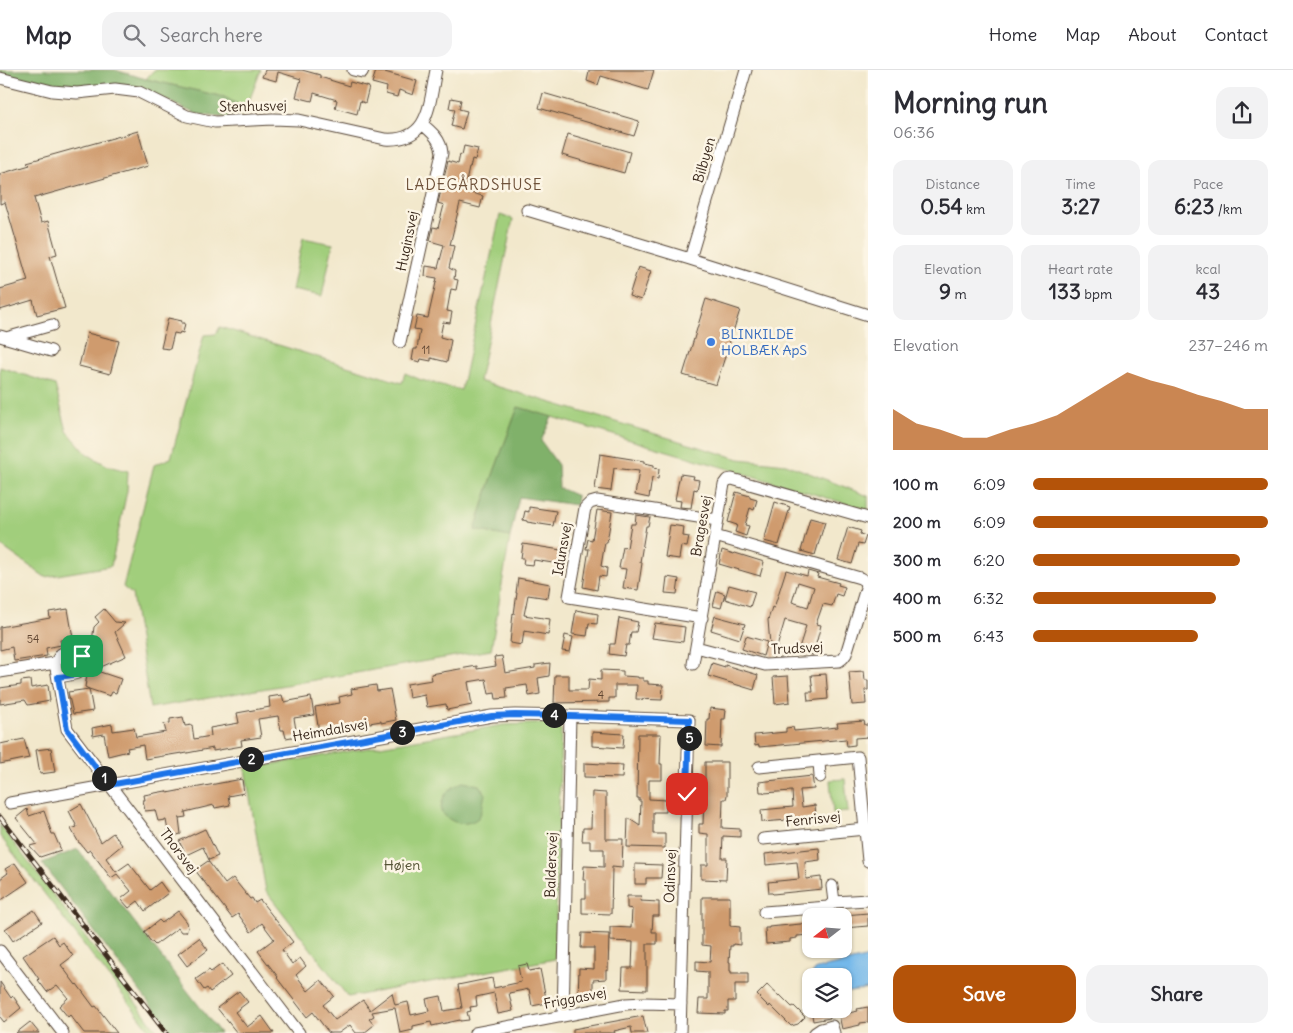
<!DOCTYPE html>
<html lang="en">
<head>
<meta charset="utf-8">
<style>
  :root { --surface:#fff; --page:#f2f2f3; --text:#2b2b33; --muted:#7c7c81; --line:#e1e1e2; --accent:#b45309 }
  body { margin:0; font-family:Delius,sans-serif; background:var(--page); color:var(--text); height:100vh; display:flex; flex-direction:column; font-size:19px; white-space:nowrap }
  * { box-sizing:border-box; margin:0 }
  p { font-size:16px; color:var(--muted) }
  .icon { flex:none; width:28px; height:28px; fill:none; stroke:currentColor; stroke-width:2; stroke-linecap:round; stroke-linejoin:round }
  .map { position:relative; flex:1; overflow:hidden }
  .panel { display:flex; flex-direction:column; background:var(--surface); width:425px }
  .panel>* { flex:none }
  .needle { width:32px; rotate:253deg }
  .tools { position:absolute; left:802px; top:838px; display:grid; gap:10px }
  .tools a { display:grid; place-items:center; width:50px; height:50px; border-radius:10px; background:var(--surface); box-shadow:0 1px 4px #0004; font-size:25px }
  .pin { position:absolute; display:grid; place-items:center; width:42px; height:42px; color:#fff; margin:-21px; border-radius:10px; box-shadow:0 2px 8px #0006 }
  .km { position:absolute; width:25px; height:25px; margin:-12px; border-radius:50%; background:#222; color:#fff; font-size:14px; line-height:25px; text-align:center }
  .round { display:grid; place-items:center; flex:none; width:52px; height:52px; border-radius:15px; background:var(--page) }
  .overview { display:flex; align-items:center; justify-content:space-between; height:85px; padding:0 25px }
  h1 { font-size:28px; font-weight:800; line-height:38px }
  .figures { display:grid; grid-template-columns:repeat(3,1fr); gap:8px; height:85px; padding:5px 25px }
  .figures div { display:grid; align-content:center; border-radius:12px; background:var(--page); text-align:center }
  .figures b { font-size:21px; font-weight:800 }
  .figures small { font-size:14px; font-weight:400 }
  .figures p { font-size:14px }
  .chart { height:140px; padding:10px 25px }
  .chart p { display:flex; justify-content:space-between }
  .chart svg { width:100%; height:90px; margin-top:5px; fill:var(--accent); opacity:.7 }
  .primary-button { display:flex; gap:10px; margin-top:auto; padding:10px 25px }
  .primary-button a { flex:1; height:58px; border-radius:15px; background:var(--accent); color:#fff; font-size:20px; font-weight:800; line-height:58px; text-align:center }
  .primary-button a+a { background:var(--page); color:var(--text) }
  ul { padding:0 25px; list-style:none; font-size:16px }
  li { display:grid; grid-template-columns:80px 60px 1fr; align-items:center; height:38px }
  li i { height:12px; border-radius:6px; background:var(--accent) }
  header { display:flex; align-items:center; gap:30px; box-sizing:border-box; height:70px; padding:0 25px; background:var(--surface); border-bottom:1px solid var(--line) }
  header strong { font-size:24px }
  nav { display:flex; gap:28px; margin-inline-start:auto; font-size:18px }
  .search { width:350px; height:45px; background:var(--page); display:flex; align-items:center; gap:12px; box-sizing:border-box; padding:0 18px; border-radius:15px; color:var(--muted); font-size:19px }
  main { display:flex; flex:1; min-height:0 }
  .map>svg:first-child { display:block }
</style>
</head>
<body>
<header>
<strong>Map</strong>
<div class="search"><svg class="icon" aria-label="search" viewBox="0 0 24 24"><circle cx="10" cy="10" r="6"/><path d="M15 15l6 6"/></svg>Search here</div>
<nav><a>Home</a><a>Map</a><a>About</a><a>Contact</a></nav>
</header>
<main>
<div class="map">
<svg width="868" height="963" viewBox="0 0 868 963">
  <rect width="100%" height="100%" fill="#fcf5e5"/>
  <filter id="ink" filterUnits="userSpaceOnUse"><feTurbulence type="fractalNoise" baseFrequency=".02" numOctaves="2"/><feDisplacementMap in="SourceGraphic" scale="10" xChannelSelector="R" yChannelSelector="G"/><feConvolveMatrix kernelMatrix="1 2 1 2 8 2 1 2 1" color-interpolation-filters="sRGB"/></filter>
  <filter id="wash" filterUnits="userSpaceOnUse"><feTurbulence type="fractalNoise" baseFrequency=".0096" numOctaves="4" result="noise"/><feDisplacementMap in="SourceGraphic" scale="20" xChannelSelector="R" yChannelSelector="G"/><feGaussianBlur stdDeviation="1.12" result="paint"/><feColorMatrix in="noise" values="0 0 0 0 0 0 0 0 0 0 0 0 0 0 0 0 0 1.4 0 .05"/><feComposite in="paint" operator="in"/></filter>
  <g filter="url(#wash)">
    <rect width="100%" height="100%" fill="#f2e8cc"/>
    <path fill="#a1ce7b" stroke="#6e7c4c" d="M154,0H261L246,39L224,27L146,9Z
      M500,145L513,149L479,311L739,389L786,394L868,426V440L518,337L490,413L475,460L510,467L491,580L150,638L132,524L123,517L154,395L171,388L204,265L216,264L220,257L402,313L405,303L421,310L461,320Z
      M303,168L333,174L322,226L292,220Z
      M0,297L55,315L67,361L87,384L108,396L128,401L127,421L111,496L45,507L0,475Z
      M556,653L561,660L555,889L348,927L266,821L245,699L503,655Z
      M845,709L848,742L833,743L830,710Z
      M0,755L159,963H152L0,766Z"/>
    <path fill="#80b16b" stroke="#5e6e44" d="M0,0H115L146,9L224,27L246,39L245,45L219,47L196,44L139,18H64L34,12L0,3Z
      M518,337L552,347L541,371L558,395L559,418L577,426L576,435L519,427L510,467L475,460L490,413Z
      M463,712L479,715L485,724C483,731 483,742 478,748C476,750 473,751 471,752C458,756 450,751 441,742C441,725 448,719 463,712Z
      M78,779L220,963H172L42,793Z"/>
    <path fill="#73b8ea" stroke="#577184" d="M868,886V919L844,923V906H811V915L809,908L816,899L865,888Z"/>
    <g id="blocks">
      <path fill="#cf9b6e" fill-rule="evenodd" d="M265,0H302L320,5V7L349,16L350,12L369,17L365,33L360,31L357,44L335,38L337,30L314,23L312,31L296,27L301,9L278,2L276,11L262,7Z
        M589,0H654L648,20L601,6L598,15L587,11L589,2Z
        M376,1L381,3V1L417,11L413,25L399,20L397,27L386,24L387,17L372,13Z
        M543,23L639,51L634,66L539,38Z
        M451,28L461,30L459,39L467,41L462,59L451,56L455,39L449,38Z
        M138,61L148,96L34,128L41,153L48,151L57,184L50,186L65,238L37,245L33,230L0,240V219L28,211L5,132L0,134V104L30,95L27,92Z
        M568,64L630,82L624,103L562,85Z
        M464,76L478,79L475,90L472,89L470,98H469L464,121L483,126L480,138L460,133L450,175L454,176L449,198L455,201L454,209L458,210L456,220L451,219L447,241L452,242L450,253L443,252L440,267L451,270L447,292L431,288V291L421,289L420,292L412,290L414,279H417L420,260L414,259L417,246L428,248L437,208L425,206L426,196L438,198L444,175L430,171L433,157L438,158L444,135L438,133L448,91L458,94L460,84L462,85Z
        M638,197L651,201L641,230L629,226Z
        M706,229L740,240L716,315L683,305Z
        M168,248L182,251L181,253H185L183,263L180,262L179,264L174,263L170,279L161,278Z
        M87,263L119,271L110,304L79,296Z
        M600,384L644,391V393L654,395V398L659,399L658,409L652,408L649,428L635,425L639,401L614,398L611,421L595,419Z
        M680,404L694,406L693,409L699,410L697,420L694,419L691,438L680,437L681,431L675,430Z
        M736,422L750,426V428L757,430L754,440L750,438L745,455L749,456L746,466L735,462L737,455L728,452Z
        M775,432L790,437L779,475L764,471Z
        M529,437L556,441L553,456L527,452V451L523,450L525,441L529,442Z
        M597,440L612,442L607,472H605L601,496L607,498L606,507L599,506L597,520L583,517L589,479H586L588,469L592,470Z
        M636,445L650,447L648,456H646L640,492L642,493L638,520L623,518L626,499L619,498L623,477L627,478L631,454H635Z
        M810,448L825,452L815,485L801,481Z
        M670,455L684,457L683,466L689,467L687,477L681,476L679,489L665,487Z
        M848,457L861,461L860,464L866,466L863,475L858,474L852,494L838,490Z
        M523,474L561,480L559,494L534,490L533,495L523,494L524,488H521Z
        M722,480L734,484L735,483L764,492L760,506L719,494Z
        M786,500L807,506L808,501L818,504L817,507L839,513L838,515L845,517L842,526L836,524L832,536L823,534L816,554L821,555L813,585L798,581L806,556L785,550L774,587H771L768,550L772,537L774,538ZM798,512L814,517L808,537L792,532Z
        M667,507L679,509L677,524L665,523Z
        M518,508L550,514L548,528L528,525L524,545L550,549L548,565L524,561L522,575L510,573L513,543L514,544L517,523H516Z
        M729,515L755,522L750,537L725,529Z
        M717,521L725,524L721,538L713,536Z
        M68,539L73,568L60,570L61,575L46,578L47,586L14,591L12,577L0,580V557L50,548L49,542Z
        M104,539L115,552L125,553L115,562L126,586L94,600L121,609L116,623L112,622L110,626L89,619L93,641L73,644L68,622L89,619L85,617L87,605L90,601L91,596L90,586L94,557L99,552L95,547Z
        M576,540L598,544L597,554L589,553L587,566L572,564Z
        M715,546L745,554L740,569L711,560Z
        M619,548L638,552L636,562H631L629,575H626L624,586L609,584L610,574H615Z
        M655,553L685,557L683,572L652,568Z
        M565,565L573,567L570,582L562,581Z
        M746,566L767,572L763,586L742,579Z
        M502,586L505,603L535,598V595L550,593L549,606L538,608L540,624L529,626L527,615L506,618L507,628L496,629L495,623L489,624L486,609L468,612L472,635L447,640L446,634L427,637L425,625L409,628L407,614L432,610L431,604L477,596V599L496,596L494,587Z
        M712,593L725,597V595L758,605L754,620L708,606Z
        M601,600L623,601V606L638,607V608H643V611H648V614L663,615L662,630L636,629L637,615H615V628H609V632L554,633L555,605H569V620H588L589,609L601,610Z
        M864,601L865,610H868V620H865L866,634L852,635L849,602Z
        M826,604L828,629L808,631L807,622H813L811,605Z
        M788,606L790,632L775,634L773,607Z
        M30,610L31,618L48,615L50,631L28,635L25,630L0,634V618L21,615V611Z
        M376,615L377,621L390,619L396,650L381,653V651L319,662L315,637L340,633L339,627L352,624L351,619Z
        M282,625L284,632L311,627L314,645L294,648L297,666L286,668L284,660H281L278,646L258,649L261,667L241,670L242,676L213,681V678L182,684V683L145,689L143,675L127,678L128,681L108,686L104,664L93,666L92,658L112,654L113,661L134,658L136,667L166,662L164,654L170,653V649L183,647L185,656L192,655L194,669L211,666L210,658L239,653L237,643L270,637L269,627Z
        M710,638L726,640L725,649H722L721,677L706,676L707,649H709Z
        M864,651L865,655H868V667L855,668V675L847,676L846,669L759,677V675L755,676L754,665L786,662V658L793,657L794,661L838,657L837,653Z
        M592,662L624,664L623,678L592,676Z
        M638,664H661L660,694H662V710H649V729L666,730V742H653V764H665V778L627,777L628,748L640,756L641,731H639V728H637Z
        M24,669L29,688L0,694V674Z
        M51,678L55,702L40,704L36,680Z
        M705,692H727V725L726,729H723L722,758L740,759V767L723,766L722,788H727L726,810L701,809V795H708V764L699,763V754H703L704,728H702V720H705Z
        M584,693L623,695L622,708L584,707Z
        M812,706L814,719L800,720L802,737L815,735L816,747L801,749L802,751L788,752V750L762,752L761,740L793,737L792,721L764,723V722H760L759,712Z
        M242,709L244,723L228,726L230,735L215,738L214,735L185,742L186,747L179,748L181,764L169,767L166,750L158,751L155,740L145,741L143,730H145L144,725L166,721L167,723Z
        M592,722L606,723V769H623L622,798L612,797L611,844L582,843V828H586V810H583L584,796L604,797V779H590V771H582L583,758H591Z
        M81,734L101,772L113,763L122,775L106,788L116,802L129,793L150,820L160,812L168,823L145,841L138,831L129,838L121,829L131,821L117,804L111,808L90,780L87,782L80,773H79L71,759L77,757L69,741Z
        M27,739L29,746L44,741L52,764H54L61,780L40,787L30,776L37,774L16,748Z
        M205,759L218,786L209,790L203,777L186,785L179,771Z
        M819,778L820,790L805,792L806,809L821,807L822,819L773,824L772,823H769L768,812L799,809L797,792L766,795L765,784Z
        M208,791L225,814L233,808L250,829L252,828L255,833L260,830L293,872L282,880L292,894L300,888L306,896L296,905L308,921L321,910L334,926L323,935L335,950L363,930L370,940L392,923L395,935L408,932L411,945L429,941L426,929L441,926L444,941L462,938L458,915L492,908L494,918L521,912L518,896L527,894L529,901L540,899L547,933L532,936L529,919L509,923L513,941L498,944L494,923L476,927L477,936L470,937L471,941L467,942L469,950L460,951V950L432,956L431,952L413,956V960L400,963L395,938L372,942L374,946L369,949L374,955L364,963H356L350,955L339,963H329L313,942L307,947L277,908L278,907L258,881L274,869L262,853L251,862L238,844L232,848L195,800Z
        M15,793L28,812L0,831V809L8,803L5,799Z
        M635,794L662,795L661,808H646V814H635Z
        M627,826H641L640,831L659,832V846H653L652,862H657V874H647V920L622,919L623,898H632L633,872L610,871V857L631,858L632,839L627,838Z
        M702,827H730V856L740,857V875L733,874V876H730L729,892H730V901H731V903H748V914H735V931H728V941H725V944L698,943L699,929H708V902L696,901V891L710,892L711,876L702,875Z
        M34,840L42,852L13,871L5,859Z
        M178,841L187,852L188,858L186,862H181L178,858L155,875L152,872H151L144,862L159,850L162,853Z
        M868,843V856L844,858V845Z
        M811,853V865L797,866V868L790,869V872L766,874L765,858H769V857Z
        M582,863L609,864L608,901L606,900V909L593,910V928H578L579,898L594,899V878H581Z
        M53,866L59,875L63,872L73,886L61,895L76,915L77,914L94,937L96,936L117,963H84L70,945L68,947L59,936L68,928L57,915L47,922L38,910L39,909L23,886Z
        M199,868L208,880L187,896L178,884Z
        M222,894L231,906L210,922L207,918L204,920L196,909L209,900L211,902Z
        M0,912L11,928L13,926L21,938L4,952L0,947Z
        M767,915L779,926L780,925L792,937L794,936L805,947L798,954L791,956L770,935L769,937L757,925Z
        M239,921L248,932L235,942L247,957L262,946L274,963H237L217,938Z
        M868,937V952L860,953V955L842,959L839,945L858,941L857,939Z
        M811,939H828L830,948L813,951Z
        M643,946L647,963H632L631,957L614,961L615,963H573V959Z
        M30,952L39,963H16Z"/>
    </g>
  </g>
  <g filter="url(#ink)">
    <use href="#blocks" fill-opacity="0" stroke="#564638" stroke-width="1"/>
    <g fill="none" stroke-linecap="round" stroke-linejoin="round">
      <g stroke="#564638" stroke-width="13">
        <path id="minor" d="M353,0L362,2L363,0
          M746,0L690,189L868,245
          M0,8L52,21L77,23L115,19L139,22L187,46L215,52L273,49L299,50L385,69C430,72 429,34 436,0
          M527,140L690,189
          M0,266L51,281
          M6,268L52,255
          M400,272L442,83C441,70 432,62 422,54
          M702,548L569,527L585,438L590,433L597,431L717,450
          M696,577L765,595L839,591L843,588L846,584L866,518L865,511L860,508L715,466
          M55,593L61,584L70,579L79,582C94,603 73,605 58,607
          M693,594L724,414L727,410L732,409L868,448
          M0,602L55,593L67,659L299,963
          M819,691L820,707
          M759,697L858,687L868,791
          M10,733L492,646L515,645L570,646L689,650L680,963
          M763,769L865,759
          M832,816L834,832
          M764,842L828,837L834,832L868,830
          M0,881L63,963
          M563,946L570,646
          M475,963L625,934L644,933L681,934
          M815,963L821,959L832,956L834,963"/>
      </g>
      <use href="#minor" stroke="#fff" stroke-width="11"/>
      <g stroke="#3b2a1e" stroke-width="5">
        <path id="rail" d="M0,747L166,963"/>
      </g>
      <use href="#rail" stroke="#fcf5e5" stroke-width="3" stroke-dasharray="9" stroke-linecap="butt"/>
    </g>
  </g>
  <g fill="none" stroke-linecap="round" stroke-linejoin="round" filter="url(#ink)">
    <g stroke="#fff" stroke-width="10">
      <path id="route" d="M82,586C88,606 72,605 58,607L67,659L109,715L492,646L515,645L570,646L689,650L687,724"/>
    </g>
    <use href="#route" stroke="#1a73e8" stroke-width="6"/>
  </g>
  <circle fill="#3f7fe0" stroke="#fcf5e5" stroke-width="2" cx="711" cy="272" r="5"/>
  <g text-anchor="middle" stroke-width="5" stroke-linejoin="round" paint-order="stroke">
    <g font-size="11" fill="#604632">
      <text x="426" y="284">11</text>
      <text x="33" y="573">54</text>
      <text x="601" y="629">4</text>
    </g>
    <g font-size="14" fill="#3b2a1e" stroke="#fcf5e5">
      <text transform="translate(253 36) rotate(-1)" y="5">Stenhusvej</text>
      <text transform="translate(704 90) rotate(-74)" y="5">Bilbyen</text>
      <text transform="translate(407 171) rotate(-78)" y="5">Huginsvej</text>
      <text transform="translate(701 456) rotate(-80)" y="5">Bragesvej</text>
      <text transform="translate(562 479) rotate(-80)" y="5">Idunsvej</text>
      <text transform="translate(797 578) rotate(-3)" y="5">Trudsvej</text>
      <text transform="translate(330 660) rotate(-10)" y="5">Heimdalsvej</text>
      <text transform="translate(813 749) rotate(-6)" y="5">Fenrisvej</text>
      <text transform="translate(179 781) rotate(53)" y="5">Thorsvej</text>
      <text transform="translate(551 795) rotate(-88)" y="5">Baldersvej</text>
      <text transform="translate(670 806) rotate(-88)" y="5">Odinsvej</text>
      <text transform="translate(575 928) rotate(-11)" y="5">Friggasvej</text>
    </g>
    <g font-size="14" fill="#366cbe" stroke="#fcf5e5" text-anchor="start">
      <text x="721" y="269">BLINKILDE<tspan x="721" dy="16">HOLBÆK ApS</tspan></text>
    </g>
    <g font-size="14" fill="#545335" stroke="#fcf5e5">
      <text x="402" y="800">Højen</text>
    </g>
    <g font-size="15" letter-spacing="1" fill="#6f523a" stroke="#fcf5e5">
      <text x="474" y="120">LADEGÅRDSHUSE</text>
    </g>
  </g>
</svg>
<div class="tools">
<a><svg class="needle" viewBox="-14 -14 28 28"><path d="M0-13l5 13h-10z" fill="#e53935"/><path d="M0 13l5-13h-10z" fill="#7c7c81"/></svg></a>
<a><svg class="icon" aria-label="layers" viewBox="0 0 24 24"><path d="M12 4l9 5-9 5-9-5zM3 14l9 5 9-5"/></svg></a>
</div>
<div class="pin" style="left:82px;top:586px;background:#1e9e55"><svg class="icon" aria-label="arrive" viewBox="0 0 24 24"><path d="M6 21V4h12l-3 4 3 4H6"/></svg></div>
<div class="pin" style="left:687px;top:724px;background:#d93025"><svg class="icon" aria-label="check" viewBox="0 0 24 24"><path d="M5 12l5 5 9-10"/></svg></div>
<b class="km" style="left:104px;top:708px">1</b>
<b class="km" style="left:251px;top:689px">2</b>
<b class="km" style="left:402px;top:662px">3</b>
<b class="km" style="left:554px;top:645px">4</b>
<b class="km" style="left:689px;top:668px">5</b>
</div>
<section class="panel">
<div class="overview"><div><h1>Morning run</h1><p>06:36</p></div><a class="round"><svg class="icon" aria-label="share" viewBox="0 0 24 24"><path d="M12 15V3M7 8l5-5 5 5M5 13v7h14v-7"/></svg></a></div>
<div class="figures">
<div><p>Distance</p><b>0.54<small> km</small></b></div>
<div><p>Time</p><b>3:27</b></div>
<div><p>Pace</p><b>6:23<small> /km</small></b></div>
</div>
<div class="figures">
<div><p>Elevation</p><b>9<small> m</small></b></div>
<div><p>Heart rate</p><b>133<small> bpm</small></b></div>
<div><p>kcal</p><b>43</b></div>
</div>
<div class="chart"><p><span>Elevation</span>237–246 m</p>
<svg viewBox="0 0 160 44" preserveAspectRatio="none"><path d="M0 44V24L10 31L20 34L30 38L40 38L50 34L60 31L70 27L80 20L90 13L100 6L110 10L120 13L130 17L140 20L150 24L160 24V44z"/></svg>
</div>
<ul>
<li><b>100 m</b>6:09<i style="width:100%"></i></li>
<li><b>200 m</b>6:09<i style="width:100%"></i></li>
<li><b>300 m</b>6:20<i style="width:88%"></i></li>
<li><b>400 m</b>6:32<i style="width:78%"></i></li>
<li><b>500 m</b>6:43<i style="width:70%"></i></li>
</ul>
<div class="primary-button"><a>Save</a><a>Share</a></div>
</section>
</main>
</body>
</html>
